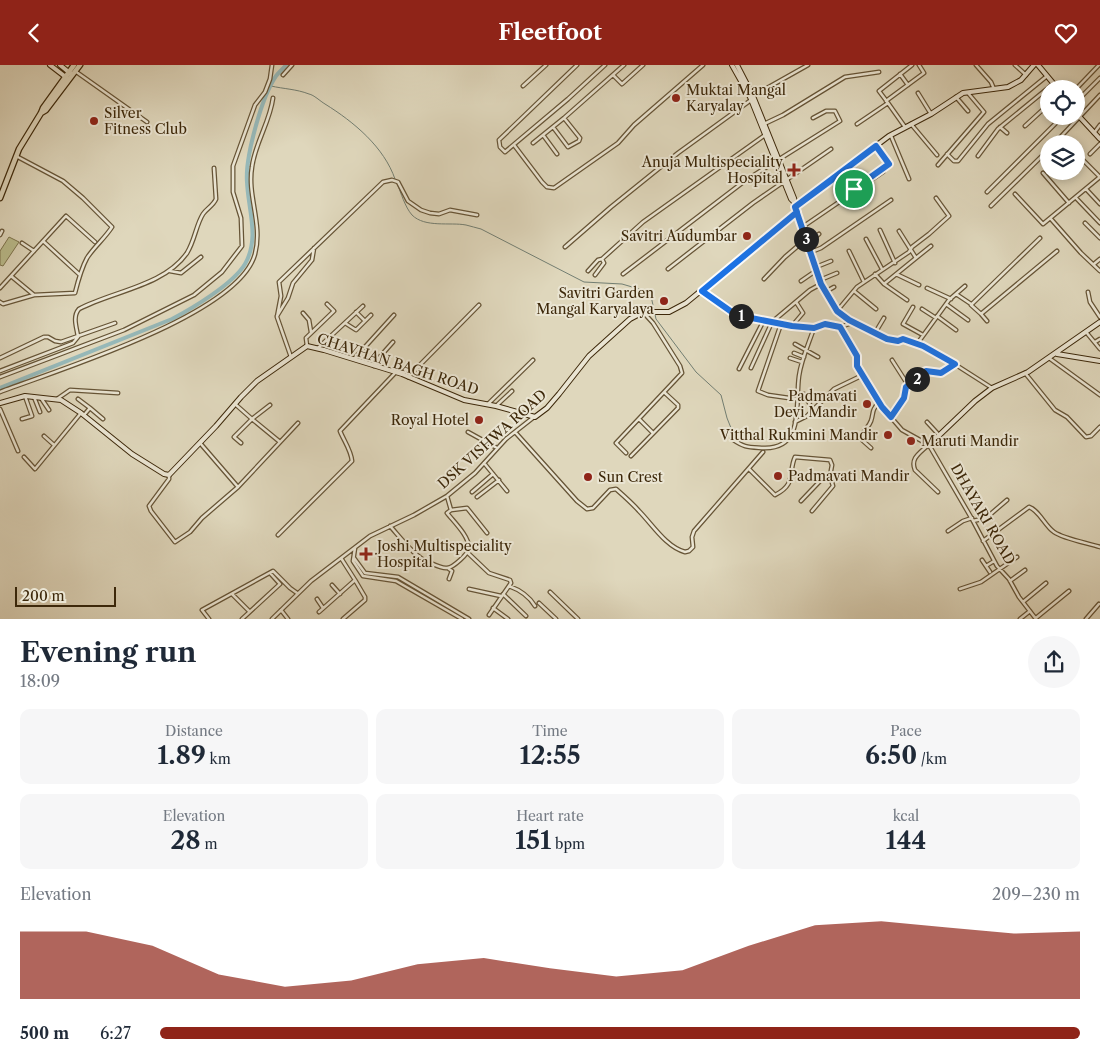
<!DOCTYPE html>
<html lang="en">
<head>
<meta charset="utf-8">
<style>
  :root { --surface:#fff; --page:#f6f6f7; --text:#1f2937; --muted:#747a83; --accent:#8f2418 }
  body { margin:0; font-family:"Libre Caslon Text",serif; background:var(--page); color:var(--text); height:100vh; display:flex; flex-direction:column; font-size:19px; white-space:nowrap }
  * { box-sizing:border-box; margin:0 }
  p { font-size:16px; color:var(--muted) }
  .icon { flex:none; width:28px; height:28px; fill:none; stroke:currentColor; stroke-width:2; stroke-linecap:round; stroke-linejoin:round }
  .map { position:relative; height:554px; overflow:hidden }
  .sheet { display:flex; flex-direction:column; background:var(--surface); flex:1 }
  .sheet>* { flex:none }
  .buttons { position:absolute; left:1040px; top:15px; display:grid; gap:10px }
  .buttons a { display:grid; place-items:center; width:45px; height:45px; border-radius:50%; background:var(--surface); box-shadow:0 2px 8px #0003; font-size:25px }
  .scale { position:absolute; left:15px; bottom:12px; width:101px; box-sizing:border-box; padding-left:5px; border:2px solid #3d280a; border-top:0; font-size:14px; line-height:18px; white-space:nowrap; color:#3d280a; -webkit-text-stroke:4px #eae5d3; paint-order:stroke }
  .pin { position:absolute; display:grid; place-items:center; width:42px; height:42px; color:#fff; margin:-21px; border:2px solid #fff; border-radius:50%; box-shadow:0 1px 5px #0007 }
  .km { position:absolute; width:25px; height:25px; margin:-12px; border-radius:50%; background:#222; color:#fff; font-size:14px; line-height:25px; text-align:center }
  .round { display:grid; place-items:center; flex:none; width:52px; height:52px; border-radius:26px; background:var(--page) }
  .head { display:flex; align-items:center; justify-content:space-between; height:85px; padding:0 20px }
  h1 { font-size:28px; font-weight:800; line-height:38px }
  .stats { display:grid; grid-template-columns:repeat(3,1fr); gap:8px; height:85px; padding:5px 20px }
  .stats div { display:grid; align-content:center; border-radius:10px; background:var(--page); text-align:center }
  .stats b { font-size:25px; font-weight:800 }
  .stats small { font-size:14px; font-weight:400 }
  .stats p { font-size:14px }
  .chart { height:140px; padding:10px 20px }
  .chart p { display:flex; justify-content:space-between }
  .chart svg { width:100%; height:90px; margin-top:5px; fill:var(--accent); opacity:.7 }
  ul { padding:0 20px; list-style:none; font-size:16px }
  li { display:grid; grid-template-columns:80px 60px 1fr; align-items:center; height:38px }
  li i { height:12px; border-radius:6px; background:var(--accent) }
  header { display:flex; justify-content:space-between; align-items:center; height:65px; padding:0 20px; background:var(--accent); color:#fff; font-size:22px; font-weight:800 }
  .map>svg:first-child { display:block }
</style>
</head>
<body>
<header><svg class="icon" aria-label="back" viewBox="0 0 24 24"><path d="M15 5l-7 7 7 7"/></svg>Fleetfoot<svg class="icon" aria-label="heart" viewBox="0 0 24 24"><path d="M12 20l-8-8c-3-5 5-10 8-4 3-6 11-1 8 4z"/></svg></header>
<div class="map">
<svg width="1100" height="554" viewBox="0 0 1100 554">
  <rect width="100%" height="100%" fill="#dfd7bc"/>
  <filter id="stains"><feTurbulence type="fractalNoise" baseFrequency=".004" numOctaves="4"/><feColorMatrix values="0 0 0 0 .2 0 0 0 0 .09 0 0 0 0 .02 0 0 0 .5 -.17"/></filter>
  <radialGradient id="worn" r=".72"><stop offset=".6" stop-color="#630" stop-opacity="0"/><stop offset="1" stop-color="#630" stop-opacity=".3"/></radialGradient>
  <path fill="#babc8c" stroke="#7c724b" d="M9,172L19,177L3,201L0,200V186Z"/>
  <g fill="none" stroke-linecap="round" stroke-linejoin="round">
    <path stroke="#727e72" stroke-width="1" d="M271,21C284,24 296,24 309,29C314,30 320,36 325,39C354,57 384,82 395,114
      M397,118C401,128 405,142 412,150C425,163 450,157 466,160C471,161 476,163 481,164L584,217L622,219L639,224L651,231L656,254L696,307L721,330L727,353L735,373"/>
    <path stroke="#96b8b8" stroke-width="4" d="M0,323L172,254C193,243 233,219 245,199C260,173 248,144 247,117C245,92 262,31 276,11C279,7 283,4 286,0"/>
    <g stroke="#665436" stroke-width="5">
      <path id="street" d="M577,0L499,75L500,82L505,87L568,34L605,0
        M976,0L991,17L994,24
        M1015,0L1026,10
        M75,6L147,57
        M900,9L908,20
        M283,10L292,0
        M613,10L622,19L643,0
        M523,21L546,0
        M1076,24L1099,0
        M918,28L931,49
        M753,31L808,0
        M956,32L968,46
        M886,36L924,8L919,0
        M1076,37L1100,13
        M888,38L879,26L912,0
        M764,59L783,50L845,12L879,7
        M857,59L888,38L905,62
        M911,59L937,90
        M1025,61L1049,39
        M553,62L568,82L579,76L580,73L564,53
        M1000,62L1007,68
        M1094,68L1100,60
        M543,70L557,89
        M891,71L909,114
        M533,78L564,53L624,0
        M1054,79L1100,30
        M514,80L542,117L547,122L554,123L618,78L634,60L703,0
        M1076,88L1100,112
        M947,89L954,96H958L988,59L1047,11
        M1090,89L1100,79
        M978,91L998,64L1053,19
        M938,100L984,47L968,28
        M841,108L853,123H856
        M1043,108L1069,138
        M863,118L889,99L876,81
        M1086,124L1100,139
        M987,127L1063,51
        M1015,129L1043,159L1100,112
        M1076,133L1100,158
        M991,141L1049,84
        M1051,154L1081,188L1100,206
        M1085,158L1100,173
        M801,163L883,107
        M880,165L895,198
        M899,166L916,193L884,219L907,235
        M0,170L2,166
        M1040,173L971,240L981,249L1057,186
        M866,174L882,204
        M43,176L80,210
        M22,178L34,186
        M808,178L819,169
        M565,182L611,142L678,88L751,35
        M849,186L864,217
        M811,187L821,183L891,135
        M916,193L931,181
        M1094,199L1100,194
        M816,202L831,196
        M668,204L753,138L831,84
        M170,206L181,208L201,192
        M588,206L598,195L602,194L643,157L765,70
        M623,209L746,115L840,56L835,46H826L813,53
        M875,209L884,219
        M896,209L919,220
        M595,210L604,198L602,194
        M11,211L34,230L75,228C78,216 81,204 87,193C94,182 105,173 112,162L83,133L63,116L16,91
        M764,214L785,192L806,174
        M820,215L837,208
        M801,216L817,205
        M0,223L66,151L95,177
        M927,223L951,234
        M702,226L736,250L792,261L814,263L825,259L840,262L857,291V301L882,342L902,365L929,380L972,454L997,501L1009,514L1019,532L1036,554
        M854,226L876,244
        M825,227L834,222
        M1088,227L1090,237L1100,252
        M956,229L971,239
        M0,237L3,239L34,230
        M946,239L968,255
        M913,242L903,259L923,270
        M834,243L849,255L887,274L898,276L903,274L931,284L992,323
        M922,244L936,253
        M837,246L857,222L909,187L912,182L929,169L949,151L936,133
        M356,247L365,256
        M303,248L309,255L311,267
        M981,249L987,256
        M277,251L288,233L293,218L312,195L314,183
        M937,251L956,265
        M345,258L356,265L371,250
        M781,259L758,326L768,330L796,334
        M792,261L803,248L796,237
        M840,262L852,258
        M1086,267L1100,284
        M875,268L884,253
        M1095,277L1100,274
        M795,279L818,292
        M917,279L949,235L965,221
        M307,281L306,273L334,246L327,239
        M318,283L363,241
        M794,288L804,292
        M291,292L277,252L281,231L279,217L383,117L392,115L398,117L408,136L421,145L430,148L439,149L450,145L477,150
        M0,293L44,272H48L55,276L61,277L115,258
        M790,293L802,297
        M1049,293L1100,330
        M354,294L394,250
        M892,295L908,320
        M374,301L377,295L393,277
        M751,303L772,257L810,225L821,219
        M739,304L764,255
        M0,306L73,278L78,272C77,263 72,252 79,244C113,226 164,221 187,188C195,175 196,160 203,149C207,143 213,141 216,134L214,103
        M1025,308L1055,345L1067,352L1086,372L1091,371L1100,362
        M0,312L124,265L194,230L222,207L242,181L241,153L233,127V101L255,40L265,27L270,14L272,0
        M408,312L479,240
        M0,327C57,305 239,250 255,189C263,159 247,131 252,102C255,78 270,57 273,33
        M804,329L813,345
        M34,332L40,347
        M41,333L49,345
        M57,334L70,325L118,328
        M78,334L90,343
        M235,339L252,354L234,372L241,378
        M488,339L533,295
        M270,340L252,354L280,377
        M496,341L512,326
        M0,344L18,386
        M84,350L90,343L103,354
        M891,352L903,333L906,322L926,306L941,307L955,299
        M22,354L32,351L25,331
        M639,354L653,368
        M795,357L807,351L834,324L863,310
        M927,357L939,370
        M468,367L497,383
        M515,367L577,436L587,444L593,443L610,425L616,424C624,431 632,438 639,446C652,459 666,482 685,487L689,486L693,482L692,472L694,466L763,387
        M44,371L54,380
        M732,374C745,383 748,382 764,383C805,384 795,339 799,311C801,295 809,278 814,263
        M928,380C920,388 910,393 915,405L938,427
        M871,383L862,375C861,366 868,364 871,356C874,347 871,346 879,337
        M626,388L616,378L682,308L680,301L653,258L643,247
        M631,391L678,343V340L665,328
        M24,392L35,404L81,348
        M484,398L507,426
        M749,404L775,430C797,419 788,407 795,392L830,395L832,400L830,411L833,421L812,446
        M792,409L822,414L801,436
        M169,410V414L149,441L151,446L175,477L190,467L202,453L238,422L200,378
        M238,422L298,358
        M472,427L493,409
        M477,432L499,415
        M451,445L467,443L487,468
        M973,456L986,453L1007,435
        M390,461C399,471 414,491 426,496C431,498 442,504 447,503C453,503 469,488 469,483C469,471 454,457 447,448L451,445L447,431
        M948,466L963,456L972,453
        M278,470L352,396C351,385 344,376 340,366L396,307
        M983,476L1029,442C1039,445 1045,461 1054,467C1064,474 1088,478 1100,482
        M355,483L353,496L363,511L396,516L462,554
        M468,488L489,508L510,515L511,518L489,550
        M354,493L365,508L398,512L469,554
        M982,495L986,501L994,496
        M986,501L990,507
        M449,514L452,506L449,504
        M1010,516L1025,505
        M332,520L340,529
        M509,521C520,525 529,531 535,541
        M469,524L501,531
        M960,524L981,517L1017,492
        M550,527L578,554
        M232,529L249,546
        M503,529L526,551
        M317,534L323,543
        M1023,537L1046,518
        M539,538L556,554
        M493,543L508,554
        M281,545L288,554
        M319,547L355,515L341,493
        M1036,553L1069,526
        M209,554L202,545L273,506L290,523L297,528
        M242,554L280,519L270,508
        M272,554L311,516L370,471L414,450L447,431L475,408L506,374L534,352
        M343,554L365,535V532L355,515
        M1020,554L1030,546
        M1086,554L1099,539"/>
    </g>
    <g stroke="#3d280a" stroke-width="6">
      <path id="secondary" d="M50,0L67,13
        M60,0L71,9
        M732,0L750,32L791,134L794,137
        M737,0L753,31L794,133L801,163L811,187L821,219L834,243
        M1038,0L1058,24
        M1076,48L1100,74
        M795,142L889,71L931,49L963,28L1008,22L1021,15L1034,0
        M1057,289L1100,296
        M0,338L25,331L61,335L81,348L132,389L164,409L169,410L216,361L241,332L257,316L307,281L324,285L402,309L464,335L496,341L535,352L547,343L559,329L589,291L630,254L643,247H669L686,238L797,147
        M929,380L975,336L992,323L1028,307L1100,257"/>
    </g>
    <g stroke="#3d280a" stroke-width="7">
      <path id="primary" d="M41,48L46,45L80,0
        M0,133L19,84L41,48L43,43L74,0"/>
    </g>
    <use href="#street" stroke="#eae5d3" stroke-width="2.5"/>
    <use href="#secondary" stroke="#eae5d3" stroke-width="4"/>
    <use href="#primary" stroke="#dfd7bc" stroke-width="4.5"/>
  </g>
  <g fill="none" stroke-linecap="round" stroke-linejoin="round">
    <g stroke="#fff" stroke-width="10">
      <path id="route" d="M854,124L841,108L795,142L797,147L702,226L736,250L792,261L814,263L825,259L840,262L857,291V301L882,342L891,352L904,333L906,322L926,306L941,308L955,299L923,281L903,274L898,276L887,274L849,255L837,246L821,219L795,142L876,81L889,99L854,124"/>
    </g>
    <use href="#route" stroke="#1a73e8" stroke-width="6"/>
  </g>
  <g fill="#8f2418" stroke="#eae5d3" stroke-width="2">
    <circle cx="676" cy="33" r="5"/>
    <circle cx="94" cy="56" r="5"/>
    <path d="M791.5 97.5h5v5h5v5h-5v5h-5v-5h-5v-5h5z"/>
    <circle cx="747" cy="171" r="5"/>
    <circle cx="664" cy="236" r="5"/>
    <circle cx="867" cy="339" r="5"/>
    <circle cx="479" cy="355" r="5"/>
    <circle cx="888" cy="370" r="5"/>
    <circle cx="911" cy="376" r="5"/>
    <circle cx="778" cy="411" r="5"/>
    <circle cx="588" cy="412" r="5"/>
    <path d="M363.5 481.5h5v5h5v5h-5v5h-5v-5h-5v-5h5z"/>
  </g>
  <g text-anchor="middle" stroke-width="4" stroke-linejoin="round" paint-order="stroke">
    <g font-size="14" fill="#3d280a" stroke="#eae5d3" text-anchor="start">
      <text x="686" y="30">Muktai Mangal<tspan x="686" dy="16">Karyalay</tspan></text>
      <text x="104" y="53">Silver<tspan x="104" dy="16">Fitness Club</tspan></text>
      <text x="783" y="102" text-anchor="end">Anuja Multispeciality<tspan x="783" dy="16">Hospital</tspan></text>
      <text x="737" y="176" text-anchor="end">Savitri Audumbar</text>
      <text x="654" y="233" text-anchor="end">Savitri Garden<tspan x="654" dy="16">Mangal Karyalaya</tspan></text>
      <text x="857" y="336" text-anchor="end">Padmavati<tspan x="857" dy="16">Devi Mandir</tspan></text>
      <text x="469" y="360" text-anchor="end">Royal Hotel</text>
      <text x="878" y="375" text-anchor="end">Vitthal Rukmini Mandir</text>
      <text x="921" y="381">Maruti Mandir</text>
      <text x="788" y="416">Padmavati Mandir</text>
      <text x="598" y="417">Sun Crest</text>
      <text x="377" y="486">Joshi Multispeciality<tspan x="377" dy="16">Hospital</tspan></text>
    </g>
    <g font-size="14" fill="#3d280a" stroke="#eae5d3">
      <text transform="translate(398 299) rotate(18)" y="5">CHAVHAN BAGH ROAD</text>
      <text transform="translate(492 374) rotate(-42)" y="5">DSK VISHWA ROAD</text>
      <text transform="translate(983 449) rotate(60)" y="5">DHAYARI ROAD</text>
    </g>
  </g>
  <rect width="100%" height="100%" filter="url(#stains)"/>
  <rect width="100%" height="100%" fill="url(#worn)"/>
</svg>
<div class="buttons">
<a><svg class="icon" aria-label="locate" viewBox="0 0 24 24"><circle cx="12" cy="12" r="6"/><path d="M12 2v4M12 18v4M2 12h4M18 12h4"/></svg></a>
<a><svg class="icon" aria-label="layers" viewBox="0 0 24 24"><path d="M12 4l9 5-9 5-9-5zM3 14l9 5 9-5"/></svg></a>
</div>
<div class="scale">200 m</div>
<div class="pin" style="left:854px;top:124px;background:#1e9e55"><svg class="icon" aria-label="arrive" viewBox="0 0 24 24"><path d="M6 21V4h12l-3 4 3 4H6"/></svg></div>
<b class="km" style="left:741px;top:251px">1</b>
<b class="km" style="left:917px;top:314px">2</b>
<b class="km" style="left:806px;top:174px">3</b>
</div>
<section class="sheet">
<div class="head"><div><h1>Evening run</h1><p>18:09</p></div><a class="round"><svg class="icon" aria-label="share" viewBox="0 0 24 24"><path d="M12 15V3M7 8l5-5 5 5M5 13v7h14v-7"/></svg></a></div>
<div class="stats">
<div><p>Distance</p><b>1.89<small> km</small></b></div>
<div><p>Time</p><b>12:55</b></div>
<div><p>Pace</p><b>6:50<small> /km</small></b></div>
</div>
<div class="stats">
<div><p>Elevation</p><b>28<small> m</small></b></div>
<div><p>Heart rate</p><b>151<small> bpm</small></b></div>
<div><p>kcal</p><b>144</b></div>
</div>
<div class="chart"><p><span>Elevation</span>209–230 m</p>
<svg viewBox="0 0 160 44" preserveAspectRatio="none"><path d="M0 44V11L10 11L20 18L30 32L40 38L50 35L60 27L70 24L80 29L90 33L100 30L110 18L120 8L130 6L140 9L150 12L160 11V44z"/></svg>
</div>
<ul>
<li><b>500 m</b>6:27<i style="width:100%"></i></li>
</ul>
</section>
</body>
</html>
